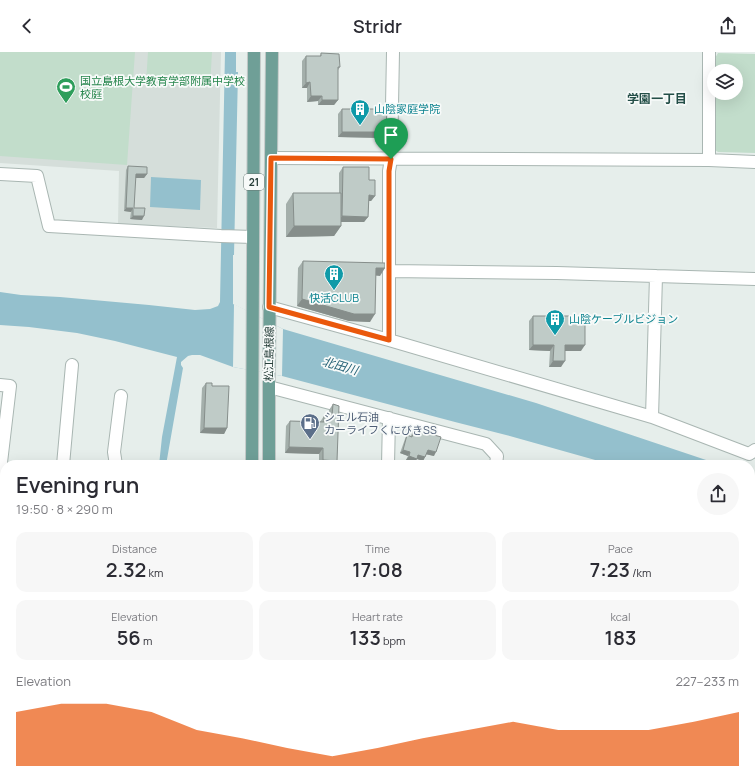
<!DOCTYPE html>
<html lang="en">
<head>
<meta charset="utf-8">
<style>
  :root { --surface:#fff; --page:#f7f7f7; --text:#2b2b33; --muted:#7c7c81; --accent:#ea580c }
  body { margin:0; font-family:Manrope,"Noto Sans JP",sans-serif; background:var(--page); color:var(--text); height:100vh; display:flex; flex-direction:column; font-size:15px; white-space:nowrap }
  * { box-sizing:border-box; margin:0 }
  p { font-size:13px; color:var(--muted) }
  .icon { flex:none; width:22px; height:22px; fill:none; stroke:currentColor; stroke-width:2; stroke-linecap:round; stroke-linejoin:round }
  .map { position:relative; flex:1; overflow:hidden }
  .side { position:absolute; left:0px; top:408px; width:755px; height:324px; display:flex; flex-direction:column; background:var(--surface); border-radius:16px 16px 0 0; box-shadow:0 4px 16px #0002 }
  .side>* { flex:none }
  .tools { position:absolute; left:707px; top:12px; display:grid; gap:8px }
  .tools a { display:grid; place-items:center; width:36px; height:36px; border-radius:50%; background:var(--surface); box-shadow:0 4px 16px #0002; font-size:20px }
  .pin { position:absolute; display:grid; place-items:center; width:34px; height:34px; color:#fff; margin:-41px -17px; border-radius:50% 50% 50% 0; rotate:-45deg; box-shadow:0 0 4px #0007 }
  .pin .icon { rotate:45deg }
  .round { display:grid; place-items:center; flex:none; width:42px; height:42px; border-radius:21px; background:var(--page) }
  .summary { display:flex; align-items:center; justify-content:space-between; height:68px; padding:0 16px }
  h1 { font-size:22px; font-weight:600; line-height:30px }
  .figures { display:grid; grid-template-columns:repeat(3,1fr); gap:6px; height:68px; padding:4px 16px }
  .figures div { display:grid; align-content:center; border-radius:10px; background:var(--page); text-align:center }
  .figures b { font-size:20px; font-weight:600 }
  .figures small { font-size:11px; font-weight:400 }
  .figures p { font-size:11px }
  .chart { height:112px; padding:8px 16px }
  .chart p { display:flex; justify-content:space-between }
  .chart svg { width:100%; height:72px; margin-top:4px; fill:var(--accent); opacity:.7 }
  header { display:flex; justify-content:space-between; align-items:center; height:52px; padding:0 16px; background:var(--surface); font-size:18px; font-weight:600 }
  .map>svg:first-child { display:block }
</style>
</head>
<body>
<header><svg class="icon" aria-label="back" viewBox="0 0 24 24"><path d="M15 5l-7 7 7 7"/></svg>Stridr<svg class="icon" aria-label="share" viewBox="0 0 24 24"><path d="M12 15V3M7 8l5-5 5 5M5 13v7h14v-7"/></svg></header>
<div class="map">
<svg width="755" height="732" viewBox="0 0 755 732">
  <rect width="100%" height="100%" fill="#e6eeeb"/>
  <path fill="#d5deda" d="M0,0H221L217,176L118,172L119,119L0,111Z"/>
  <path fill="#c2ddcb" d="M0,0H135L127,113L0,104Z
    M148,0H212L210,34L146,31Z
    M718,1L755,2V101L718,100L715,98V41H736V19H715V6Z
    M499,727H722L719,732H498Z"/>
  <path fill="#94c0cd" d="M225,0H236V20H238L234,203H233V252L283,277L536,351L721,413H613L506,383L455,370L282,324L233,315L200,303H192L188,304L181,310V313L183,316L166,413H159L162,385L177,305L115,289L77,281L29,275L0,273V240L21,243L60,245L149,253L195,258L210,257L218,254L220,250Z
    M151,125L201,128L200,158L150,155Z
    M755,697V732H732L735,727H750V704Z"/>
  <path fill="#e6eeeb" d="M234,252L283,277L282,324L233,315Z
    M755,428V454L750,463V437Z"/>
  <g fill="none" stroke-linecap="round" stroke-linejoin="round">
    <g stroke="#a9b6b2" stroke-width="10">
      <path id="lane" d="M143,732V727"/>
    </g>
    <g stroke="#a9b6b2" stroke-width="14">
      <path id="street" d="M709,0V108
        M271,106L709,108L755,110
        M0,122L37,124L49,174L221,184L253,185
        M389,219L557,221L755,227
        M269,255L389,288L652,365L749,402L755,398
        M389,288V119L391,107L393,0
        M0,333L10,334L0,419
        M269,335L486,392L497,404L496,413
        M652,365L656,224
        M63,413L72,313
        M116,413L114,400L121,344
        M388,413L389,366
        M0,670H5
        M351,732V727"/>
    </g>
    <g stroke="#c3c9c8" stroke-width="14">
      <path id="primary" d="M252,413L254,0
        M269,413V327L272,0
        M280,727L281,732
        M300,727L301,732"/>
    </g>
    <use href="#lane" stroke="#fff" stroke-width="8"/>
    <use href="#street" stroke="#fff" stroke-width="12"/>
    <use href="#primary" stroke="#6f9f97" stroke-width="12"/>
  </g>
  <path fill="#a4afab" d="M321,1L340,15L338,18V48L334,53H318V49L307,50V36H302V9L306,4H320Z
    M342,57L383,86L338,85V62Z
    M128,114L147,122L144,126H135L134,156L142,168L130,167L131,160L124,159L126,118Z
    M343,115L369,128L375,144L371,149H369L368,165L364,170H341V174L334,184L286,185V152L293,141H339V121Z
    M303,209L380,224L376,223L370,270L349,269L297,254L298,216Z
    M533,264L581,299H565L561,315H549L550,299L529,298V269Z
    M206,331L212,334L227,376L224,382L200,381L202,336Z
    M333,352L334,413H319V402L285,401L286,374L290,369L320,370L324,364H329V358Z
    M414,377L434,404L426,402L425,405L423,409L417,407L414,410L406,408L408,404L400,401L405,387L407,383L411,384L412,381Z"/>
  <path fill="#868e8b" d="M310,30L307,36H302L306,31Z
    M311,44H322L318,49L307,50Z
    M322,48H338L334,53H318Z
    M342,80H386L383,86L338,85Z
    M136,122H147L144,126H133Z
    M369,143L375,144L371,149H365Z
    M126,156H133L131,160L124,159Z
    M133,164H144L142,168L130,167Z
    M342,164L368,165L364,170H338Z
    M294,174H341L334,184L286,185Z
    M376,216H385L380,224L371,223Z
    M302,247L375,262L370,270L349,269L297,254Z
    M533,293H554L550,299L529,298Z
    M565,293H585L581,299H561Z
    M553,309H565L561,315H549Z
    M204,376H227L224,382L200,381Z
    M289,395L323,396L319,402L285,401Z
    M403,398L410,400L408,404L400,401Z
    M428,398L436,400L434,404L425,402Z
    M418,403L425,405L423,409L417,407L414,410L406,408L409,404Z
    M323,408L337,409L334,413H319Z
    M750,601H755V607H750Z"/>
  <path fill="#bfcbc7" stroke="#868e8b" d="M321,1L339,2L340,15H338V48H322V44H311L310,30L306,31V4H321Z
    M342,57H387L386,80H342Z
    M128,114L147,115V122H136L134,156H145L144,164H133V156H126Z
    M343,115H369V128H375V144L369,143L368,165L342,164Z
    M293,141H341V174H294Z
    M303,209L385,211V216H376L375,262H354L302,247Z
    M533,264H585V293H565V309H553L554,293H533Z
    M206,331H212V334H229L227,376H204Z
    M333,352L339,354L337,409L323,408V396L289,395L290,369L324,370V364H332Z
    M414,377L441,385L436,400L428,398L425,405L418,403L417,407L409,404L410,400L403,398L407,383L412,385Z
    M750,528H755V601H750Z
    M328,729L347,731V732H328Z"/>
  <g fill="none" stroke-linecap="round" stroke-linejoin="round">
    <g stroke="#fff" stroke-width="8">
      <path id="route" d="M271,106L391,107L389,119V288L269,255Z"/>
    </g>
    <use href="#route" stroke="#ea580c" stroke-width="5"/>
  </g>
  <defs>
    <g id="stadium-pin" transform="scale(1)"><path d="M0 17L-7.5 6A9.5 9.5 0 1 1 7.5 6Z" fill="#2e9e5b" stroke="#f7faf9"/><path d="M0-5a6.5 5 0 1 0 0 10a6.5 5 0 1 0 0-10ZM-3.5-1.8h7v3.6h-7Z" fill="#fff"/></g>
    <g id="building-pin" transform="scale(1)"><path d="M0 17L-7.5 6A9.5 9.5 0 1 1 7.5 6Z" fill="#0f9aa8" stroke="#f7faf9"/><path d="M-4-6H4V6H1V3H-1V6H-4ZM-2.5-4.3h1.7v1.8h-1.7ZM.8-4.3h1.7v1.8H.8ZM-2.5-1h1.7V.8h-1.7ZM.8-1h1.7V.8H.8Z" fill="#fff"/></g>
    <g id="fuel-pin" transform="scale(1)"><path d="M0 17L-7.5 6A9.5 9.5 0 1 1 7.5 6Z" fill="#5c6f8a" stroke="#f7faf9"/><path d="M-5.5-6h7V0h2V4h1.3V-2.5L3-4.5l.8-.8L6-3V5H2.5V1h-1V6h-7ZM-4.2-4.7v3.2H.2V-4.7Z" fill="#fff"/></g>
  </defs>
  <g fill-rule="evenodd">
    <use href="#stadium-pin" x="66" y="35"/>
    <use href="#building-pin" x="360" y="57"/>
    <use href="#building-pin" x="334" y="222"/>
    <use href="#building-pin" x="555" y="267"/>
    <use href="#fuel-pin" x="310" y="371"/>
  </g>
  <g text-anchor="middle" stroke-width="3.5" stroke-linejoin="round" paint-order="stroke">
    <rect fill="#f7faf9" stroke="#657773" stroke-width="1" x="244" y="122" width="20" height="16" rx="3"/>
    <g font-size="10" font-weight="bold" fill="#273f3a">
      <text x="254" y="134">21</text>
    </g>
    <g font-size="11" fill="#27864d" stroke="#f7faf9" text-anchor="start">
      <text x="80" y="33">国立島根大学教育学部附属中学校<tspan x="80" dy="13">校庭</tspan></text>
    </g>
    <g font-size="11" fill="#0d838f" stroke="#f7faf9" text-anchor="start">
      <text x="374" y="61">山陰家庭学院</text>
      <text x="334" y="250" text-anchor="middle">快活CLUB</text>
      <text x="569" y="271">山陰ケーブルビジョン</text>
    </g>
    <g font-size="11" fill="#273f3a" stroke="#f7faf9">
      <text transform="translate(269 302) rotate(-89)" y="4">松江島根線</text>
    </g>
    <g font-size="11" fill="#4e5e75" stroke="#f7faf9" text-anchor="start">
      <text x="324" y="369">シェル石油<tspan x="324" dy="13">カーライフくにびきSS</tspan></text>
    </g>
    <g font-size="12" font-weight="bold" fill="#244f48" stroke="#f7faf9">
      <text x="657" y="51">学園一丁目</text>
    </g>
    <g font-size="12" font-style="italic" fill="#256276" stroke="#f7faf9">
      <text transform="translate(340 314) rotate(16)" y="4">北田川</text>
    </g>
  </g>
</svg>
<div class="tools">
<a><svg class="icon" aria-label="layers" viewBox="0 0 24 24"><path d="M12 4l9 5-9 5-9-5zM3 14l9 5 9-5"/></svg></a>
</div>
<div class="pin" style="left:391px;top:107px;background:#1e9e55"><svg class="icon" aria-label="arrive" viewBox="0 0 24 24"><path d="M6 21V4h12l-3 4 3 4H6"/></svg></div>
<section class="side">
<div class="summary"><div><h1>Evening run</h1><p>19:50 · 8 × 290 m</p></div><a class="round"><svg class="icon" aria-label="share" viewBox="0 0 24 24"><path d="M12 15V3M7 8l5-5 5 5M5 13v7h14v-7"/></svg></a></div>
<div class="figures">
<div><p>Distance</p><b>2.32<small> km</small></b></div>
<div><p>Time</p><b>17:08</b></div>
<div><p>Pace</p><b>7:23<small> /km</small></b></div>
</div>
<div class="figures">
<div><p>Elevation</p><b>56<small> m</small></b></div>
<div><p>Heart rate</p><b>133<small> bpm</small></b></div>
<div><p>kcal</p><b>183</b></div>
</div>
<div class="chart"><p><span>Elevation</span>227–233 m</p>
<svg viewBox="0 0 160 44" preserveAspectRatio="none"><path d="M0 44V11L10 6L20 6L30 11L40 22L50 27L60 33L70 38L80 33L90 27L100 22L110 17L120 22L130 22L140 22L150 17L160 11V44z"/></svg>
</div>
</section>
</div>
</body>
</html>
